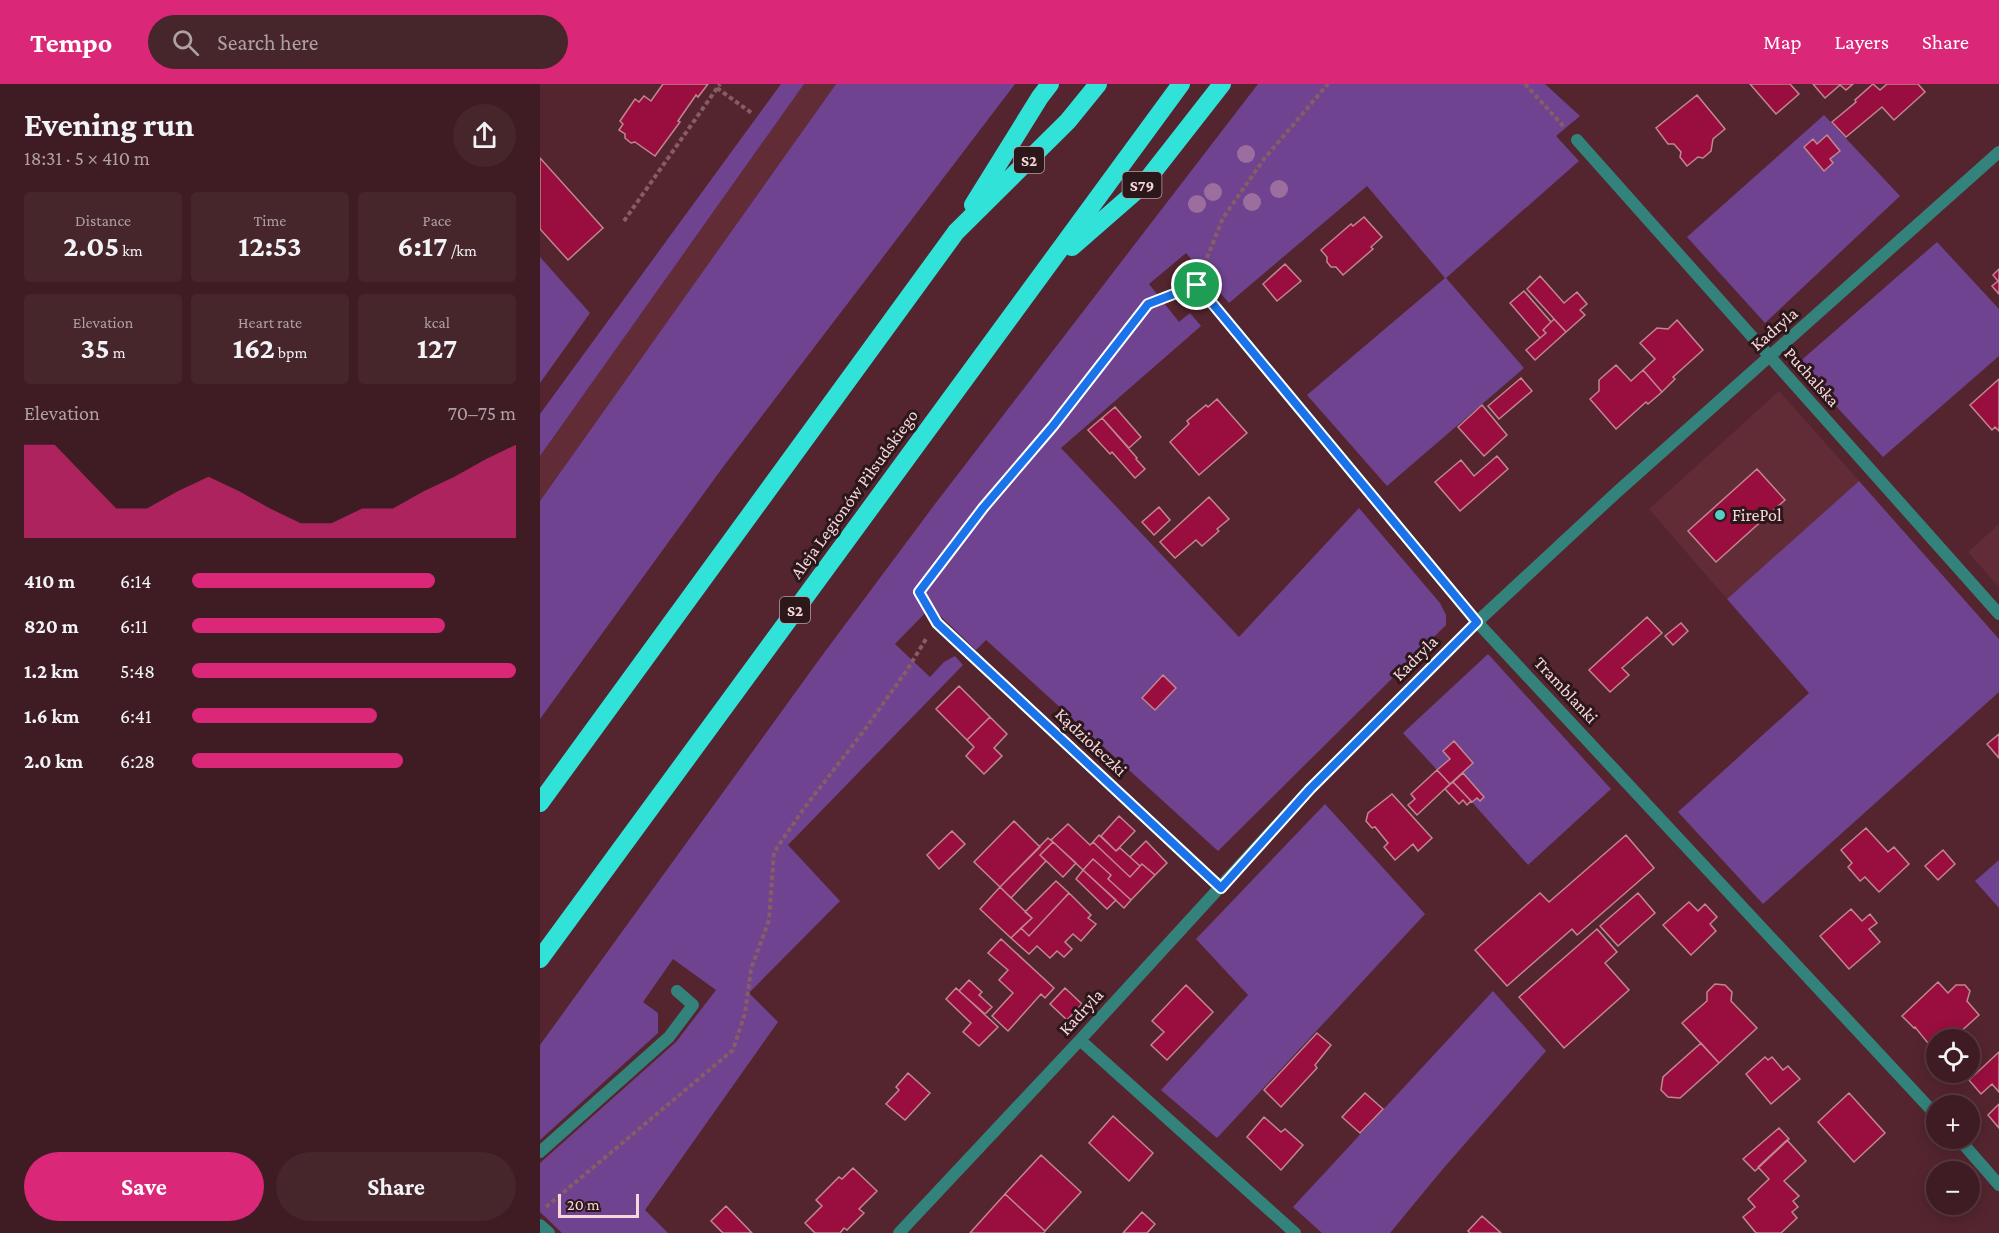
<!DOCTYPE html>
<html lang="en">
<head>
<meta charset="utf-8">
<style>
  :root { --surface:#3f1c23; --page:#46252b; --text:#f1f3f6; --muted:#ada1a6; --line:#583a41; --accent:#db2777 }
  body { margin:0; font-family:"Crimson Pro",serif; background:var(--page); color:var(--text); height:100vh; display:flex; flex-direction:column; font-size:22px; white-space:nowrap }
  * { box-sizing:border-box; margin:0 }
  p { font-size:20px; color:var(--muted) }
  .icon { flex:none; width:33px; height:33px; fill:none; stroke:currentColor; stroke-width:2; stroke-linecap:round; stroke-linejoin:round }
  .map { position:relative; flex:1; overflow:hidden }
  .panel { display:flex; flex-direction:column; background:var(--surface); width:540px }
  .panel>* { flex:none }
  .controls { position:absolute; left:1386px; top:945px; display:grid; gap:12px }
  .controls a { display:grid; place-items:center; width:54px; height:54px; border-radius:50%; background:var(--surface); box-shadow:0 3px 15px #0003,0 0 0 2px var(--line); font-size:30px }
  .scale { position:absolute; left:18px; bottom:15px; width:81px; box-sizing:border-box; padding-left:6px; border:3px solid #f6d7db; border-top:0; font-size:16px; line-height:21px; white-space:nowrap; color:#f6d7db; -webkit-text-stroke:4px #2c171a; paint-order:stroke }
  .pin { position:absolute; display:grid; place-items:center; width:51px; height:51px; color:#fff; margin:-26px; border:3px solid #fff; border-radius:50%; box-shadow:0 2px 6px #0007 }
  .round { display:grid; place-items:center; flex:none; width:63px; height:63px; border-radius:32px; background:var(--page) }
  .headline { display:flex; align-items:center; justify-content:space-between; height:102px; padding:0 24px }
  h1 { font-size:33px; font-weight:700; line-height:45px }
  .figures { display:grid; grid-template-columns:repeat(3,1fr); gap:9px; height:102px; padding:6px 24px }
  .figures div { display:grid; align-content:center; border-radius:6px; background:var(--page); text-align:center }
  .figures b { font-size:30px; font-weight:700 }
  .figures small { font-size:16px; font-weight:400 }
  .figures p { font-size:16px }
  .chart { height:168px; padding:12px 24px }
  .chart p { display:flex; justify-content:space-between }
  .chart svg { width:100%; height:108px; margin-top:6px; fill:var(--accent); opacity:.7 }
  .action { display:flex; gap:12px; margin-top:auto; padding:12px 24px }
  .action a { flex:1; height:69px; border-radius:36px; background:var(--accent); color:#fff; font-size:24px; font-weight:700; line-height:69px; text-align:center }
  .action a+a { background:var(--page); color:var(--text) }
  ul { padding:0 24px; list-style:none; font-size:20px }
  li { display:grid; grid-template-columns:96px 72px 1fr; align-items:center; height:45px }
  li i { height:15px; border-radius:8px; background:var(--accent) }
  header { display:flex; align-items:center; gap:36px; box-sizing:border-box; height:84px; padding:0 30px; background:var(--accent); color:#fff }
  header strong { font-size:28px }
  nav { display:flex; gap:33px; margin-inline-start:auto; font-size:21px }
  .search { width:420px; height:54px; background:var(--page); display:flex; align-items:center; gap:15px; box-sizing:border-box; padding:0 21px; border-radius:33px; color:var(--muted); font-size:22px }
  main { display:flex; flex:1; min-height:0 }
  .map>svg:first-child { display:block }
</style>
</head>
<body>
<header>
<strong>Tempo</strong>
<div class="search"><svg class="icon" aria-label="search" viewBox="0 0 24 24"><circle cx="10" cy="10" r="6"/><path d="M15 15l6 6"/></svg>Search here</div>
<nav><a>Map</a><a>Layers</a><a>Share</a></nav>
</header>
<main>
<section class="panel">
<div class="headline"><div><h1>Evening run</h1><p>18:31 · 5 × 410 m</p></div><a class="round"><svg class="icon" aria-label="share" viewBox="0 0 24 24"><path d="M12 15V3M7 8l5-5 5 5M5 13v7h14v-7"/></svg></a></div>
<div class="figures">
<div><p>Distance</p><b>2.05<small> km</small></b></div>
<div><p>Time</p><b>12:53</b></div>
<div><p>Pace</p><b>6:17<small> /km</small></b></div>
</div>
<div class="figures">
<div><p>Elevation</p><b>35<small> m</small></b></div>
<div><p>Heart rate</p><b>162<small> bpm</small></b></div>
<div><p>kcal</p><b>127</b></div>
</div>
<div class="chart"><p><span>Elevation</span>70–75 m</p>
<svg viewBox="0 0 160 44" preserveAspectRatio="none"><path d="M0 44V6L10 6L20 19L30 32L40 32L50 25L60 19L70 25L80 32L90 38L100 38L110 32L120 32L130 25L140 19L150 12L160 6V44z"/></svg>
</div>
<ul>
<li><b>410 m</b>6:14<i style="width:75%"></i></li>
<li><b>820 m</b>6:11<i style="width:78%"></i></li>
<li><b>1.2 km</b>5:48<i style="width:100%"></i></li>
<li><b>1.6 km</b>6:41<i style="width:57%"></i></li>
<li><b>2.0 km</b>6:28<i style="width:65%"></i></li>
</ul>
<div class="action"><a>Save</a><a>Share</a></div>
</section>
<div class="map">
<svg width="1459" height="1149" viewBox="0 0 1459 1149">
  <rect width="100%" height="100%" fill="#54252f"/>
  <path fill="#622c37" d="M264,0H296L0,417V372Z
    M1239,307L1319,397L1187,515L1109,425Z
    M1459,440V503L1428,468Z"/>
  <path fill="#6f438f" d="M241,0H264L0,372V330Z
    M296,0H475L183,383L0,635V417Z
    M718,0H1005L1040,32L1016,52L1039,77L906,194L984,284L847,402L767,311L905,194L827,102L689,219L646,169L609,200L639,238L650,229L661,242L521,364L699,553L819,424L900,519L906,531V541L678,767L446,556L436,566L391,523L355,560L390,593L404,578L415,572L423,581L248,761L300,817L209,909L238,938L105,1126L128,1149H22L0,1128V1079L136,958L176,906L133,875L103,918L118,929V949L0,1056V961L281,573L395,420Z
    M1284,31L1360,112L1225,239L1147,153Z
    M1397,158L1459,225V272L1343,373L1257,280Z
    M0,173L50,229L0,299Z
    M1319,397L1459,555V608L1223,820L1138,728L1269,609L1187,515Z
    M948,570L1071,705L988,781L914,698L910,700L863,649Z
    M785,720L885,830L677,1054L621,1006L708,911L656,855Z
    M1459,776V824L1435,797Z
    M953,907L1006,967L902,1086L850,1149H782L753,1123Z"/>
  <path fill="#990e3f" stroke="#c08790" stroke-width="1.5" d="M123,0H168L158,13L156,11L138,37L140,38L115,72L95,58L91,59L85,54V50L79,46L83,40L80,37L95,15L99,18L104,12L111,17Z
    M1210,0H1250L1259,10L1236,30Z
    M1273,0H1313L1306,6L1300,1L1285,14Z
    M1333,0L1340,6L1347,0H1378L1385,8L1354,36L1342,23L1306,53L1292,38L1316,18L1315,16Z
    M1157,11L1185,45L1173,55L1171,67L1163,74L1158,73L1147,82L1140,73L1141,68L1134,60H1128L1116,44Z
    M1287,51L1300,67L1290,75L1293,79L1284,87L1264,63L1273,55L1277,60Z
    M0,74L63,144L28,176L0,145Z
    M824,133L842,153L831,163L833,165L803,191L796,183H791L787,178V173L781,166L811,140L813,142Z
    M745,180L761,197L737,217L723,200Z
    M1459,185V210L1452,202L1458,197L1453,191Z
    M1000,192L1024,219L1037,208L1047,220L1040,226L1045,231L1026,248L987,205Z
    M984,207L1011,238L1003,246L1006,249L1000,254L970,219Z
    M1014,235L1026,248L995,276L986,266L1006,249L1003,246Z
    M1137,236L1163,266L1133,293L1135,295L1122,308L1103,286L1115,275L1100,259L1117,244L1128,245Z
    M1076,281L1091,297L1103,286L1122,308L1108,320L1106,318L1076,345L1050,315L1059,307V296Z
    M981,294L992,307L959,335L948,322Z
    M1459,295V347L1455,343L1452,346L1430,321Z
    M677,315L707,349L659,391L630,358L649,340L647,337L666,321L668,323Z
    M942,321L967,351L944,372L918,343Z
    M575,323L601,353L589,364L562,334Z
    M562,334L597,374L596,375L605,385L595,394L572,368L570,370L548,346Z
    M957,372L968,385L920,427L895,398L921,376L934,392Z
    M1217,385L1245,416L1176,478L1148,447Z
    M669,413L689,435L677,445L679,447L662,462L656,456L635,474L620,458Z
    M619,423L630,436L614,451L602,438Z
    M1107,533L1122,549L1082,584L1089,591L1070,608L1049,586Z
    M1141,539L1148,547L1133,561L1125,552Z
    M623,591L636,604L615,626L602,614Z
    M419,602L450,633L427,656L396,625Z
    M450,633L467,650L454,664L462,672L444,690L426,672L434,663L427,656Z
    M1459,650V674L1447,660Z
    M914,657L933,679L910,700L897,686L910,675L903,667Z
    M897,686L910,700L877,731L868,721L875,715L871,710Z
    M923,689L944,713L940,717L937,714L932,718L913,698Z
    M913,698L931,717L927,721L923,716L919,720L905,705Z
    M852,710L892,754L878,767L873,760L855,776L844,763L848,759L835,743L832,744L826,737L828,729Z
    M579,732L595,747L576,767L561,752Z
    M474,737L500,763L460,803L434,778Z
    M528,740L550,761L553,758L590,793L602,780L615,791L591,816L568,795L571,791L553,775L543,786L511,756Z
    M1326,744L1348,768L1354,763L1369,780L1339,808L1325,793L1320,797L1308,783L1312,779L1301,766Z
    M412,747L425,760L399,785L387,771Z
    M559,751L576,767L580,764L600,782L590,793L553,758Z
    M1086,751L1114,784L1037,851L1032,845L967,902L935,866L1000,809L1009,818Z
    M508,754L513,758L500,771L506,777L471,814L460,803Z
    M606,757L627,779L615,791L602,780L600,782L590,773Z
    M513,758L536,779L523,793L500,771Z
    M1403,766L1415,780L1398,796L1385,782Z
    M553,775L571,791L568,795L591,816L584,824L543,786Z
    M543,786L576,816L567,825L536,795Z
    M516,797L529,809L489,852L481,844L492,834L485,828Z
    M460,803L492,834L471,854L440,825Z
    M529,809L551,831L548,834L556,840L541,857L533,850L525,858L532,865L524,873L517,867L510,874L497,862L489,870L471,854L481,844L489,852Z
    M1098,809L1115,829L1078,862L1060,842Z
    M1149,818L1158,827L1165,820L1177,833L1170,840L1176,847L1151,871L1123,841Z
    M1311,825L1322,837L1330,830L1337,839L1329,845L1340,858L1309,885L1280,852Z
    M1057,845L1077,868L1065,879L1089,906L1024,964L979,913Z
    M461,855L514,904L505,914L501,910L468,947L452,932L473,909L459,896L468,886L448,869Z
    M429,896L442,908L439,911L452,923L445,930L419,907Z
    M1398,898L1408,909L1416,901H1425L1430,907L1427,917L1439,931L1417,951L1420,954L1418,956H1396V969L1375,943L1374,944L1362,932Z
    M1175,900L1185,901L1192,908L1191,917L1217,944L1179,979L1142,939L1167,917V908Z
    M646,901L673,928L627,976L611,961L624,948L612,937Z
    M416,904L458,943L439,962L423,948L431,939L406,915Z
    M525,904L542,920L527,936L510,920Z
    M777,949L791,961L775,981L777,984L741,1023L724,1006Z
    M1161,959L1179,979L1140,1014L1128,1013L1121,1006L1123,993Z
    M1459,968V1008L1452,1000L1441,1010L1429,996Z
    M1225,973L1228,976L1232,973L1243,986L1248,982L1260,995L1231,1020L1206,990Z
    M368,989L390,1009L365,1036L346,1020L359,1006L356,1003Z
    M825,1009L843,1025L820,1049L802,1033Z
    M1309,1009L1345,1049L1314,1078L1278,1038Z
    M1459,1020V1044L1448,1031Z
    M573,1032L613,1069L589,1097L549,1059Z
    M724,1033L741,1048L745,1045L763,1061L741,1086L707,1053Z
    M1239,1044L1249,1055L1215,1087L1203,1075Z
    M1247,1056L1266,1077L1244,1097L1259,1112L1253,1117L1258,1123L1252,1128L1257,1134L1241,1149H1216L1203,1133L1215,1123L1208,1115L1229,1095L1218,1083Z
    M501,1071L541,1108L505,1147L465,1110Z
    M313,1084L337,1107L319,1125L324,1129L307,1146L304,1144L300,1149H275L265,1139L282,1122L276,1116L299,1093L302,1095Z
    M465,1110L505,1147L504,1149H430Z
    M186,1122L212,1149H183L171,1137Z
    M602,1128L615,1140L607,1149H583Z
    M942,1132L952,1141L961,1149H930L928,1147Z"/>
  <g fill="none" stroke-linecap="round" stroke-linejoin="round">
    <path stroke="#875d65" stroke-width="4" stroke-dasharray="4.5 3" stroke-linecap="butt" d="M985,0L1025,44
      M177,4L213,30
      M84,137L180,0
      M664,181L683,134L724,75L788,0
      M388,523L379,508L443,424L513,342L608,220L638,208
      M6,1123L193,966L205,929L211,885L229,836L234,768L265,723L323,648L367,586L386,555"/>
    <path stroke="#34827c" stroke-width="12" d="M0,1068L129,953L153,921L137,907
      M0,1141L9,1149"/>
    <path stroke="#34827c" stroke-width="12" d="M1037,56L1459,530
      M648,190L937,538L1396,1031
      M397,539L681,804
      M540,956L755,1149
      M1418,1054L1459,1101
      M359,1149L540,956L770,705L937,538L1077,408L1459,68"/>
    <path stroke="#30e2d8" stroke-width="18" d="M433,121L500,13L510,0
      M532,163L603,101L682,0
      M0,719L416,148L528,37L558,0
      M0,875L641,0"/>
  </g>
  <g fill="#9c6e9f">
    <circle cx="706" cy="70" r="9"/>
    <circle cx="739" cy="105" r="9"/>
    <circle cx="673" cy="108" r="9"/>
    <circle cx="712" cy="118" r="9"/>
    <circle cx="657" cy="120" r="9"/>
  </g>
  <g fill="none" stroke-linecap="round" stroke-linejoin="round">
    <g stroke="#fff" stroke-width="12">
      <path id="route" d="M657,201L937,538L770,705L681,804L397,539L379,508L443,424L513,342L608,220Z"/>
    </g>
    <use href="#route" stroke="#1a73e8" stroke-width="8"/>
  </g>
  <circle fill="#55cec5" stroke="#2c171a" stroke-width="2" cx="1180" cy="431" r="6"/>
  <g text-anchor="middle" stroke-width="6" stroke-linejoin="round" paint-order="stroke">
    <g fill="#2c171a" stroke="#b99da1" stroke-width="1.5">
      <rect x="474" y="63" width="30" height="26" rx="4.5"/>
      <rect x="582.5" y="88" width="39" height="26" rx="4.5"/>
      <rect x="240" y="513" width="30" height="26" rx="4.5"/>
    </g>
    <g font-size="16" font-weight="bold" fill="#f6d7db">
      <text x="489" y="82">S2</text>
      <text x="602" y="107">S79</text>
      <text x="255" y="532">S2</text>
    </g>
    <g font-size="18" fill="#f6d7db" stroke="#2c171a">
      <text transform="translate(1234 245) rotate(-41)" y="6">Kadryla</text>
      <text transform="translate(1272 293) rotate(48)" y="6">Puchalska</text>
      <text transform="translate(314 410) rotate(-54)" y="6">Aleja Legionów Piłsudskiego</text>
      <text transform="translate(875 574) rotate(-45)" y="6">Kadryla</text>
      <text transform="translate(1026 606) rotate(47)" y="6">Tramblanki</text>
      <text transform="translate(551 658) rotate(43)" y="6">Kądziołeczki</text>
      <text transform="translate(541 928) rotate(-47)" y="6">Kadryla</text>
    </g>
    <g font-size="18" fill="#f6d7db" stroke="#2c171a" text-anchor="start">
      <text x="1192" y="437">FirePol</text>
    </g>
  </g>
</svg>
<div class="controls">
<a><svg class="icon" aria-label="locate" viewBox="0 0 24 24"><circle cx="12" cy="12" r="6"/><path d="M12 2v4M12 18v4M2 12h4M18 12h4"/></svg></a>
<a>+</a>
<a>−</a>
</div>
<div class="scale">20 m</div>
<div class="pin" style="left:657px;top:201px;background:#1e9e55"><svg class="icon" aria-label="arrive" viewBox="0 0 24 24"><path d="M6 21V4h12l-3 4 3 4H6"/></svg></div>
</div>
</main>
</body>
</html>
